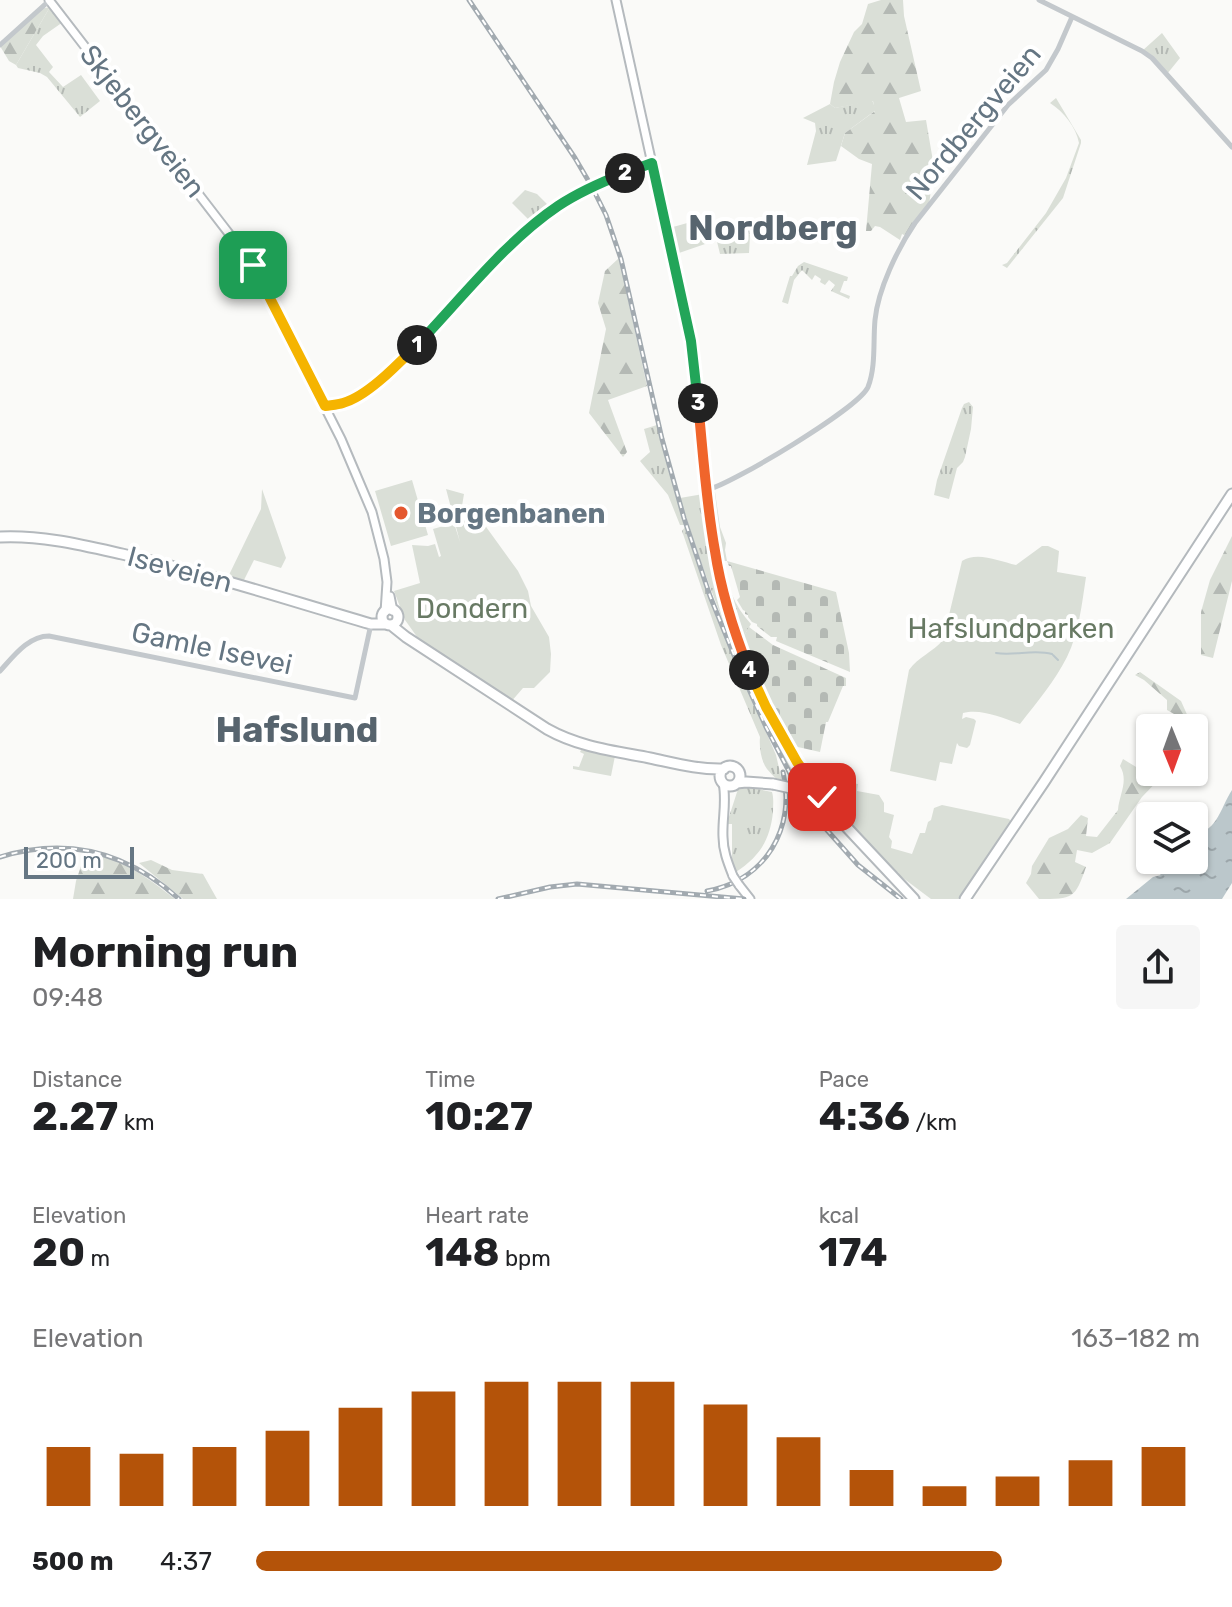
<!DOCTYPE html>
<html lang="en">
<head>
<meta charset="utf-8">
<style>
  :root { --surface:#fff; --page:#f6f6f6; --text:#202124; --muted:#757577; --accent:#b45309 }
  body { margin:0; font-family:Rubik,sans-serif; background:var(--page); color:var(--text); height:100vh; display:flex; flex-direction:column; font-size:30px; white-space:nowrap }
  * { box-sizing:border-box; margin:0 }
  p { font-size:26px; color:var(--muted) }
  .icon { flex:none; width:44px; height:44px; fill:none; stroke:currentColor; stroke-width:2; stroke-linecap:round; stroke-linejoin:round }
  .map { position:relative; height:899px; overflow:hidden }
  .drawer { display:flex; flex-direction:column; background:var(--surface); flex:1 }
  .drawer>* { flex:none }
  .needle { width:52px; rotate:179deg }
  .fabs { position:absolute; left:1136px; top:714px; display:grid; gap:16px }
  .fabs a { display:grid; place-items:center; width:72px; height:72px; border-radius:8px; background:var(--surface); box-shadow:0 2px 6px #0004; font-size:40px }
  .scale { position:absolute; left:24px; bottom:20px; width:110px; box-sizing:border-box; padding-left:8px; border:4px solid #657683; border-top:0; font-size:22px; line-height:28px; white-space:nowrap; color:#657683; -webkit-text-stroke:6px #fff; paint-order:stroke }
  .pin { position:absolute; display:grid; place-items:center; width:68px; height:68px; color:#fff; margin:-34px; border-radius:16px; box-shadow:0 4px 12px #0006 }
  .km { position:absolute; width:40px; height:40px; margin:-20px; border-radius:50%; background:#222; color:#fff; font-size:22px; line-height:40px; text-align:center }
  .round { display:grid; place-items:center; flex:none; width:84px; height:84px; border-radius:8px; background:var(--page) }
  .head { display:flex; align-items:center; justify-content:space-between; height:136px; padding:0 32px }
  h1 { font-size:44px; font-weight:700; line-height:60px }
  .stats { display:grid; grid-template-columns:repeat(3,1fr); gap:12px; height:136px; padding:8px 32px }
  .stats div { display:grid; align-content:center }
  .stats b { font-size:40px; font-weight:700 }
  .stats small { font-size:22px; font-weight:400 }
  .stats p { font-size:22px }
  .chart { height:224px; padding:16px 32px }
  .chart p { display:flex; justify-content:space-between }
  .chart svg { width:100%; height:144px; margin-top:8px; stroke:var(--accent); stroke-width:6 }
  ul { padding:0 32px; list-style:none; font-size:26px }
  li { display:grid; grid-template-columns:128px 96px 1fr; align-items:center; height:60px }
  li i { height:20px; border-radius:10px; background:var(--accent) }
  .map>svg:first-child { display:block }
</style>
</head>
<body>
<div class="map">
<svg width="1232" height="899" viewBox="0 0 1232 899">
  <defs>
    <pattern id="grass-tufts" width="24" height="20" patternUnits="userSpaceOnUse" patternTransform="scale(2)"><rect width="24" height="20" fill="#dadfd7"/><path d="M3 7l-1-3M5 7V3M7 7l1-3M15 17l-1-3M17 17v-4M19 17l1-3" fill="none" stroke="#b4b9b4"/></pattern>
    <pattern id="forest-firs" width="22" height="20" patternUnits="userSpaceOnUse" patternTransform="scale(2)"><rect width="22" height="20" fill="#dadfd7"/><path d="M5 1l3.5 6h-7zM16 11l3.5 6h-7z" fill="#b4b9b4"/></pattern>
    <pattern id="cemetery-stones" width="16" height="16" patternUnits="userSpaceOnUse" patternTransform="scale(2)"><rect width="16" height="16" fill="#dadfd7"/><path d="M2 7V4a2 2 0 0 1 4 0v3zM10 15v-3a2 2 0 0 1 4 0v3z" fill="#b4b9b4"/></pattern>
    <pattern id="water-ripples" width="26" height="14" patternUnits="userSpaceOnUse" patternTransform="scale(2)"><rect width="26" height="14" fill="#bbc7cb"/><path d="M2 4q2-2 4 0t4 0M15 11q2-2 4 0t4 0" fill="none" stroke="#9ca6aa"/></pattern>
  </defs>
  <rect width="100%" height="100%" fill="#fafaf8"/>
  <path fill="url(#grass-tufts)" d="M50,7L63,22L43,36L36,45L53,67L49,72L63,87L81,75L100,101L80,117L47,77L40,73L18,68L16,65Z
    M1162,33L1180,58L1167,74L1142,51Z
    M1056,98L1081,140V143L1063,198L1007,268L1002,265L1007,263L1046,213L1066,178L1079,143C1076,127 1064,112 1050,103Z
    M872,100L876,110L845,133L836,161L807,165L816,131L815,123L803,118L830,104L835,108Z
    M525,190L537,194L551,208L532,223L512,203Z
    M751,218L749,253L720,254L713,225Z
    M804,262L848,277L847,281H844L840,292L850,296L849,299L831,291L835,285L829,280L825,285L820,282L821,279L815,275L812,280L802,270L794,280L788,304L782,302L790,276H792L798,266Z
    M969,402L973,407L971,429L965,457L963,462L957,468L949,499L934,495L937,480L962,408L964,404Z
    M657,425L685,525H680L668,495L640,461L650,452L644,429Z
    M715,492L720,527L726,543L725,550L727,561H722C727,585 734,606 751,624L741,641L734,626L791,753L816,780L810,785L797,784C749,690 711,599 680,498Z
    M685,527L713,609L776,755L782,781L776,779C774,776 770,773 767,769C761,761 759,747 760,737L721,645L682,531Z
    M743,786L772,792C774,799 773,805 773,812C770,840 760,856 736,872L732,860V824H727L728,820L738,789Z"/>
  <path fill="url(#forest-firs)" d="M881,0H903L904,16L921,91L899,98L906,122L926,120L934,167L929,205L906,236L902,234L900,240L880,227L875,226L871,231H866L872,164L859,159L841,146L845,133L875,111L873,101L835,108L830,104L834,82L840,62L854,32L862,24L868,4Z
    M43,6L45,8L50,7L16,65L9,61L0,46Z
    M619,258L647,386L608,400L627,452L623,457L589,413L606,329L598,303L605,271Z
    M1232,536V581L1213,658L1201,655V612L1210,580Z
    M1140,672L1181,701L1189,719L1187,728H1168L1174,714L1167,710V700L1144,680L1135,675Z
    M1123,759L1146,773L1150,768V772H1166L1142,797L1110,843L1092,853L1077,850L1075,862L1086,867C1075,899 1073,899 1039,899L1026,883L1031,874L1032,866L1049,838L1068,829L1081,815L1088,818L1086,836L1097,837L1118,810C1119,795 1129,781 1120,766Z
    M85,854C120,856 149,879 175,899H73L76,881Z
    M151,860L172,870L203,874L217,899H183L139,863Z"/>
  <path fill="url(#cemetery-stones)" d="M727,561L836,592L849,653L850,672L776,641L777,637H771L757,626V624L752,622L748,617V615L745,614V611L743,610L737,600L740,597L731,566H729Z
    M749,627L773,645L846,678V686H843L828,722H826L820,752L789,745L760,689L741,641Z"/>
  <path fill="#dadfd7" d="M698,220L703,225L708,243L679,253L673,227Z
    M412,480L428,535L391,546L375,491Z
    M262,489L286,558L281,568L254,560L244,580L228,577L261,509Z
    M446,489L464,494L461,512L484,524L518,571L528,591L531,606L549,637L551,654L550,672L534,688H523L510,703L420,641L405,620L394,591L420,583L412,545L428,546L435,544L439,557L441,556L433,529L454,523L460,542Z
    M1042,546H1048L1059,551L1057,572L1086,577C1082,603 1079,633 1067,657C1055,681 1037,702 1020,724C1003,718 981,708 963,713L962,719L966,717L974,719L976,721L970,745L967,748L959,746L957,743L952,764L940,762L936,781L890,771L909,670C918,657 933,652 943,640L962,561C977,551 999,561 1016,565Z
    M581,750L615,756L611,776L573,769V766L579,767L584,754L580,752Z
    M826,779L858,784L857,791L879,795L884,803V812L894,815L889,837L892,841L891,848L912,854L920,833H925L928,822L931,820L934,808L942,805L1009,819L1012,823L958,899H931L899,875L898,872H894L825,797L823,782Z"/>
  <path fill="url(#water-ripples)" d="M1232,790V883L1222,899H1126L1153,877L1161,875L1154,869L1146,867L1150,854V860H1194C1194,854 1194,846 1197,840C1202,832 1211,828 1216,820C1222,811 1226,799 1232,790Z"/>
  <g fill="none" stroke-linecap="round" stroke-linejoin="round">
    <path stroke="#bbc7cb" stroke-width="2" d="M996,653C1015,656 1034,649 1052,654
      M1053,655L1058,660"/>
    <g stroke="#b5babe" stroke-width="11">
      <path id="major" d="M49,0L247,257L263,290L269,297
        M616,0L691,341L710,521L719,573L734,626L751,674L797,762L805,773L819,782L824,803
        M268,295L341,439L372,512L384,559L387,582L385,612
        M390,596L393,611
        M723,783C727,801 722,819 723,837C723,851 728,863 733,876
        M739,885L750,899"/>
    </g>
    <g stroke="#b4b9bd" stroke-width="13">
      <path id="highway" d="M0,537C41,535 82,545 122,554C206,573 288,600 371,624H386
        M382 617a8 8 0 1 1 16 0a8 8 0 1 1-16 0Z
        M391,625L406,637L547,729C579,747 614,751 650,758C674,763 699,770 724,769
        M720 776a10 10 0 1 1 20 0a10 10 0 1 1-20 0Z
        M737,783L746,782L773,784
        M809,792L824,803L914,899
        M965,899L1044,782L1232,494"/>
    </g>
    <path stroke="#c3c8cc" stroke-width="5" d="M1039,0L1142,51L1152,58L1232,147
      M0,45L50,0
      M325,406C333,405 341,405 348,402C360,397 369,388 378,381C409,356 433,326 459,298C485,270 513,242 543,218C574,192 614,177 651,163
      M707,490C732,484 859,408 868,387C876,367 873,341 875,320C878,289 898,248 915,223L1008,105L1046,70L1058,49L1072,17
      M0,671C13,657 28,636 49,636L355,698L371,624"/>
    <use href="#major" stroke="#fff" stroke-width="7"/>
    <use href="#highway" stroke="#fff" stroke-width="9"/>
    <g stroke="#a2aab0" stroke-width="5">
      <path id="rail" d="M469,0L575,158L592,187L606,215L621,259L662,439L684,518L710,596L738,665L766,727L795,783L826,829L858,865L901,899
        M0,857C68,836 127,852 179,899
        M707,891C766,880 796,828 783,772
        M498,899L550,887L577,884L744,899"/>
    </g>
    <use href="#rail" stroke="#fff" stroke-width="2" stroke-dasharray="6" stroke-linecap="butt"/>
    <g stroke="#b5babe" stroke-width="11" stroke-linecap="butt">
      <path id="major-bridge" d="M733,876L739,885"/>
    </g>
    <g stroke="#b4b9bd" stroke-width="13" stroke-linecap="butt">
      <path id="highway-bridge" d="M773,784L809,792"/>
    </g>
    <use href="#major-bridge" stroke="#fff" stroke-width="7"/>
    <use href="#highway-bridge" stroke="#fff" stroke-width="9"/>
  </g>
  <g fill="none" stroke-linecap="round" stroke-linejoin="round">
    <g stroke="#fff" stroke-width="16">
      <path id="split-1" d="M253,265L325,406C331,405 337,405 343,403C368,396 399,363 417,345"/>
    </g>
    <g stroke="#fff" stroke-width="16">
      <path id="split-2" d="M417,345C461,299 506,241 558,206C579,192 602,182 625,173"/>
    </g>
    <g stroke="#fff" stroke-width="16">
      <path id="split-3" d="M625,173L652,163L691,341L698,403"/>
    </g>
    <g stroke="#fff" stroke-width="16">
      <path id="split-4" d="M698,403C703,452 706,502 715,551C721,591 734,632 749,670"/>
    </g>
    <g stroke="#fff" stroke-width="16">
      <path id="split-5" d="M749,670L766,707L797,762L805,773L819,782L822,797"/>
    </g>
    <use href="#split-1" stroke="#f5b400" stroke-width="10"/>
    <use href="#split-2" stroke="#22a559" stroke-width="10"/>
    <use href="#split-3" stroke="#22a559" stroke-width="10"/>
    <use href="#split-4" stroke="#f0652b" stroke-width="10"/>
    <use href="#split-5" stroke="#f5b400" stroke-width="10"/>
  </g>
  <circle fill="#e4572e" stroke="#fff" stroke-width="3" cx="401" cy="513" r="8"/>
  <g text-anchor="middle" stroke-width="8" stroke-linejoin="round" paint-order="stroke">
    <g font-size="28" fill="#657683" stroke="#fff">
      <text transform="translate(143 121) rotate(52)" y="10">Skjebergveien</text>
      <text transform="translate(973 122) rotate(-50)" y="10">Nordbergveien</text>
      <text transform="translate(180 569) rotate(15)" y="10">Iseveien</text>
      <text transform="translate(212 648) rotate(12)" y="10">Gamle Isevei</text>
    </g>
    <g font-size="28" font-weight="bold" fill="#657683" stroke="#fff" text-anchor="start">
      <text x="417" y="523">Borgenbanen</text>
    </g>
    <g font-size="28" fill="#687a64" stroke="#fff">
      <text x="472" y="618">Dondern</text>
      <text x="1011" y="638">Hafslundparken</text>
    </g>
    <g font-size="36" font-weight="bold" fill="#57646e" stroke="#fff">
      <text x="773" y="240">Nordberg</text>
      <text x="297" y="742">Hafslund</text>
    </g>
  </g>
</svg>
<div class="fabs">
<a><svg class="needle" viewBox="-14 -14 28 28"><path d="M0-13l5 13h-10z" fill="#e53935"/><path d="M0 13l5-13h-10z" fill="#757577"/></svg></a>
<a><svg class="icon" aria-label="layers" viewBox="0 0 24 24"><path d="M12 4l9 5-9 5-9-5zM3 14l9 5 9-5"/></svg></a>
</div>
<div class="scale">200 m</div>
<div class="pin" style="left:253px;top:265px;background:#1e9e55"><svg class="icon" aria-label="arrive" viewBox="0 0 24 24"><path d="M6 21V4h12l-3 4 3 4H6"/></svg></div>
<div class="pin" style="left:822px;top:797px;background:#d93025"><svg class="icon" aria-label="check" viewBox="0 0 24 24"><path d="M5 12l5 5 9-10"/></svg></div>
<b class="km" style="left:417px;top:345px">1</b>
<b class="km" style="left:625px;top:173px">2</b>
<b class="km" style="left:698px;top:403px">3</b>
<b class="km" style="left:749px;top:670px">4</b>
</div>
<section class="drawer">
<div class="head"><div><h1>Morning run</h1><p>09:48</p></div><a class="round"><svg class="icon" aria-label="share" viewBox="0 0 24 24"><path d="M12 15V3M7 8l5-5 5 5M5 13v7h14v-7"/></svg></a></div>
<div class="stats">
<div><p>Distance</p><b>2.27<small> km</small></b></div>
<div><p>Time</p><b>10:27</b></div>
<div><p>Pace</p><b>4:36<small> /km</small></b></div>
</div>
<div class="stats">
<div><p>Elevation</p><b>20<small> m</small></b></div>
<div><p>Heart rate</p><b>148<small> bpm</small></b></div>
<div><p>kcal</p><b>174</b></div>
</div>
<div class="chart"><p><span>Elevation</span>163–182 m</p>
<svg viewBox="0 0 160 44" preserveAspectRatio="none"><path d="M5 44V26M15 44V28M25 44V26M35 44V21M45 44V14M55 44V9M65 44V6M75 44V6M85 44V6M95 44V13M105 44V23M115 44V33M125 44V38M135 44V35M145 44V30M155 44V26"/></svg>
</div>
<ul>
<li><b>500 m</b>4:37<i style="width:79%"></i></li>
</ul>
</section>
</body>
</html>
